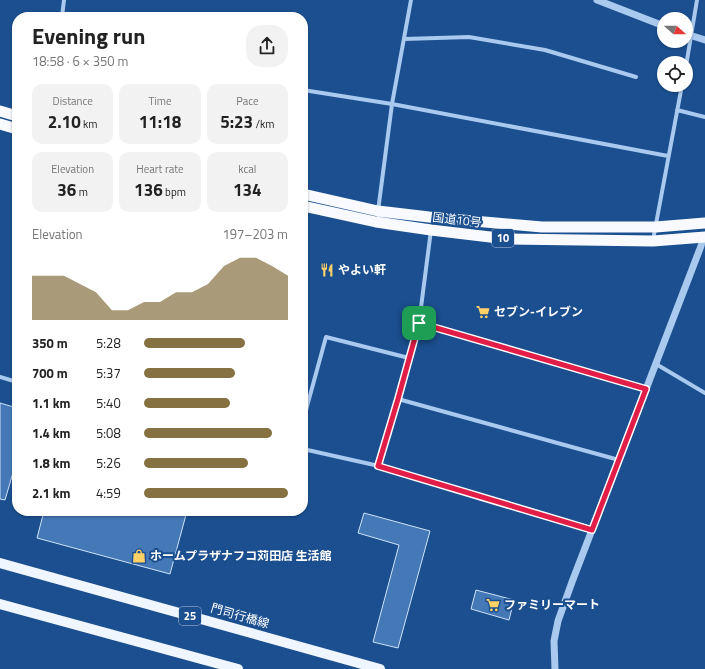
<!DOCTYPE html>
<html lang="en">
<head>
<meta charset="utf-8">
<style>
  :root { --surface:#fff; --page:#f2f2f2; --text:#222; --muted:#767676; --accent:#857141 }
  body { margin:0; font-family:"Titillium Web","Noto Sans JP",sans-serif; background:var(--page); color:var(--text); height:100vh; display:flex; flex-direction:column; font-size:15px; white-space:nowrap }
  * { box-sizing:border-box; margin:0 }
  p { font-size:13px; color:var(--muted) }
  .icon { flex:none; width:22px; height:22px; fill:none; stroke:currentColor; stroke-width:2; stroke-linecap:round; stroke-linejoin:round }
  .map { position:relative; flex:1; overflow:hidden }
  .sheet { position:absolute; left:12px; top:12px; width:296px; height:504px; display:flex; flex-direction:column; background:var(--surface); border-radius:16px; box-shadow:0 1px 3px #0004 }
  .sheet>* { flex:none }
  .needle { width:26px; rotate:111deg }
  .tools { position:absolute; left:657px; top:12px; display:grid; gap:8px }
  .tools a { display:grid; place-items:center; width:36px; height:36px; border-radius:50%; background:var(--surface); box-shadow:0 1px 3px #0004; font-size:20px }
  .pin { position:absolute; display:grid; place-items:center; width:34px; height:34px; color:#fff; margin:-17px; border-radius:8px; box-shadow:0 2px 6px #0006 }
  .round { display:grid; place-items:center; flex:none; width:42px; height:42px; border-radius:16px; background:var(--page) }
  .headline { display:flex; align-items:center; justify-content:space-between; height:68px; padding:0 20px }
  h1 { font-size:22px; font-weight:700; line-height:30px }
  .metrics { display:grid; grid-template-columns:repeat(3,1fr); gap:6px; height:68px; padding:4px 20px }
  .metrics div { display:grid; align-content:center; border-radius:10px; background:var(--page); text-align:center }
  .metrics b { font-size:17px; font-weight:700 }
  .metrics small { font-size:11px; font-weight:400 }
  .metrics p { font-size:11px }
  .chart { height:112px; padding:8px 20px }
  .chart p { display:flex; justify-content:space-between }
  .chart svg { width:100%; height:72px; margin-top:4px; fill:var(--accent); opacity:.7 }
  ul { padding:0 20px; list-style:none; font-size:13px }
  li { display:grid; grid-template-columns:64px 48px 1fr; align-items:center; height:30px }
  li i { height:10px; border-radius:5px; background:var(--accent) }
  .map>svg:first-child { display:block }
</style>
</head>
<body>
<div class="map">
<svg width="705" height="669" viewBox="0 0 705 669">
  <rect width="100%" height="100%" fill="#1b4f8f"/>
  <path fill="#4478b7" stroke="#cfe3fa" d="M0,403L17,408V459L5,500L0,499Z
    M44,511H187L170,574L37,538Z
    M364,513L430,531L398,648L373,642L399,545L358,533Z
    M476,590L514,600L509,620L471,609Z"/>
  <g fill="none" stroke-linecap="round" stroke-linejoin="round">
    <path stroke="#a9c9ee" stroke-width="4" d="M62,17L64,0
      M404,39L469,37L545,50L636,77
      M686,66L697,0
      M303,90L392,104L668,156
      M677,110L705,117
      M378,211L392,104L411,0
      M431,230L419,323L398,399L379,466L592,530
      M653,240L682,85
      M419,323L646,389
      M656,364L705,393
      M0,377L17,382
      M398,399L619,460
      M303,421L326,337L409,358
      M303,449L379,466"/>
    <path stroke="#a9c9ee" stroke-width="7" d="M597,0L664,26
      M686,34L705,40
      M555,669L554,641L558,621L572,582L701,246L703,237"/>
    <path stroke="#f0f6ff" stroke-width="10" d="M0,563L380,669
      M0,604L238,669"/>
    <path stroke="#f8faff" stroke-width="11" d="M0,111L17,116
      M0,124L17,129
      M303,194L378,211L429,217L542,227H656L705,223
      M303,206L376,222L431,230L507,239L653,241L705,237"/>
  </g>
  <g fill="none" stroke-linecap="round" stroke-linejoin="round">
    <g stroke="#fff" stroke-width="8">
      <path id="route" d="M419,323L646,389L592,530L378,466L398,399Z"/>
    </g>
    <use href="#route" stroke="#e11d48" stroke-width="5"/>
  </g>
  <defs>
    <g id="restaurant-bare" transform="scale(1.08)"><path d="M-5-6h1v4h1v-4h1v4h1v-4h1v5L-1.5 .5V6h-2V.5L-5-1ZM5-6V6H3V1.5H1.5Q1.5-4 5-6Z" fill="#ffd166" stroke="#1b4f8f" stroke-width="2.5" paint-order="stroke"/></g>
    <g id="supermarket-bare" transform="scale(1.08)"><path d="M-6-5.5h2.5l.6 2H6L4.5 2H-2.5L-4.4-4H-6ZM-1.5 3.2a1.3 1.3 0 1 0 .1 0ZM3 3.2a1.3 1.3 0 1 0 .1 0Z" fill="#ffd166" stroke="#1b4f8f" stroke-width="2.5" paint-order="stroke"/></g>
    <g id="shop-bare" transform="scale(1.08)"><path d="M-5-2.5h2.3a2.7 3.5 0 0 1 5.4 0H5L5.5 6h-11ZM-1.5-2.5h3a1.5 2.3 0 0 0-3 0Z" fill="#ffd166" stroke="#1b4f8f" stroke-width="2.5" paint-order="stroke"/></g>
  </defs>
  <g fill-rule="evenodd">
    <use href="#restaurant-bare" x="327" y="270"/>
    <use href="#supermarket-bare" x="483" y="312"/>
    <use href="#shop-bare" x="139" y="556"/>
    <use href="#supermarket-bare" x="493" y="605"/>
  </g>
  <g text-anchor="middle" stroke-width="4" stroke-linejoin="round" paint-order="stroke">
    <g fill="#1b4f8f" stroke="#bbcadd" stroke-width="1">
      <rect x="492" y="229" width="22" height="18" rx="3"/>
      <rect x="179" y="607" width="22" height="18" rx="3"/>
    </g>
    <g font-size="11" font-weight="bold" fill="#fff">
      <text x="503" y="242">10</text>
      <text x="190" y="620">25</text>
    </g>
    <g font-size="12" fill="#fff" stroke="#1b4f8f">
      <text transform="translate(457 220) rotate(7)" y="4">国道10号</text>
      <text transform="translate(240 616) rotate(16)" y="4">門司行橋線</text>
    </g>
    <g font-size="12" font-weight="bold" fill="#fff" stroke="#1b4f8f" text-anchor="start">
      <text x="338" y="274">やよい軒</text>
      <text x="494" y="316">セブン-イレブン</text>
      <text x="150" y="560">ホームプラザナフコ苅田店 生活館</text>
      <text x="504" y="609">ファミリーマート</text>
    </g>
  </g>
</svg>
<div class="tools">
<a><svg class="needle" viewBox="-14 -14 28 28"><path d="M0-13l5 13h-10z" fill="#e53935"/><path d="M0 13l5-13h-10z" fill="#767676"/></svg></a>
<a><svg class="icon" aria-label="locate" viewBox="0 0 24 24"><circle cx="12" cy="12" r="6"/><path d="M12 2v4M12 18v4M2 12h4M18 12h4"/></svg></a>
</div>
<div class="pin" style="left:419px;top:323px;background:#1e9e55"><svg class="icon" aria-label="arrive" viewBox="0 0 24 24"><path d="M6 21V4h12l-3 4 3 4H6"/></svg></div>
<section class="sheet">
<div class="headline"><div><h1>Evening run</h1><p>18:58 · 6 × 350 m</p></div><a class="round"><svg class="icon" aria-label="share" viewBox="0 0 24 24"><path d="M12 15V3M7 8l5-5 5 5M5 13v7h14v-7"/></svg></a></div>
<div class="metrics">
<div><p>Distance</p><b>2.10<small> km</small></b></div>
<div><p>Time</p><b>11:18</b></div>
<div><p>Pace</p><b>5:23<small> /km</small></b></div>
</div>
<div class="metrics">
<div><p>Elevation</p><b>36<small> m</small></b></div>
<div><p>Heart rate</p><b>136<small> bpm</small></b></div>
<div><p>kcal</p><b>134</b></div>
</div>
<div class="chart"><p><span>Elevation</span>197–203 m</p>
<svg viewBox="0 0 160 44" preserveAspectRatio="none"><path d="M0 44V17L10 17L20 17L30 22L40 27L50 38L60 38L70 33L80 33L90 27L100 27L110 22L120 11L130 6L140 6L150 11L160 17V44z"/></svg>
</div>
<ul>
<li><b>350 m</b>5:28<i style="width:70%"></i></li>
<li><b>700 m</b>5:37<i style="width:63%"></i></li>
<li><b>1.1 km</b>5:40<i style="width:60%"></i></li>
<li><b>1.4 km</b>5:08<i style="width:89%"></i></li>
<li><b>1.8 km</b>5:26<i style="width:72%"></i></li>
<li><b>2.1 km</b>4:59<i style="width:100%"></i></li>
</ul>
</section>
</div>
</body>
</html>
